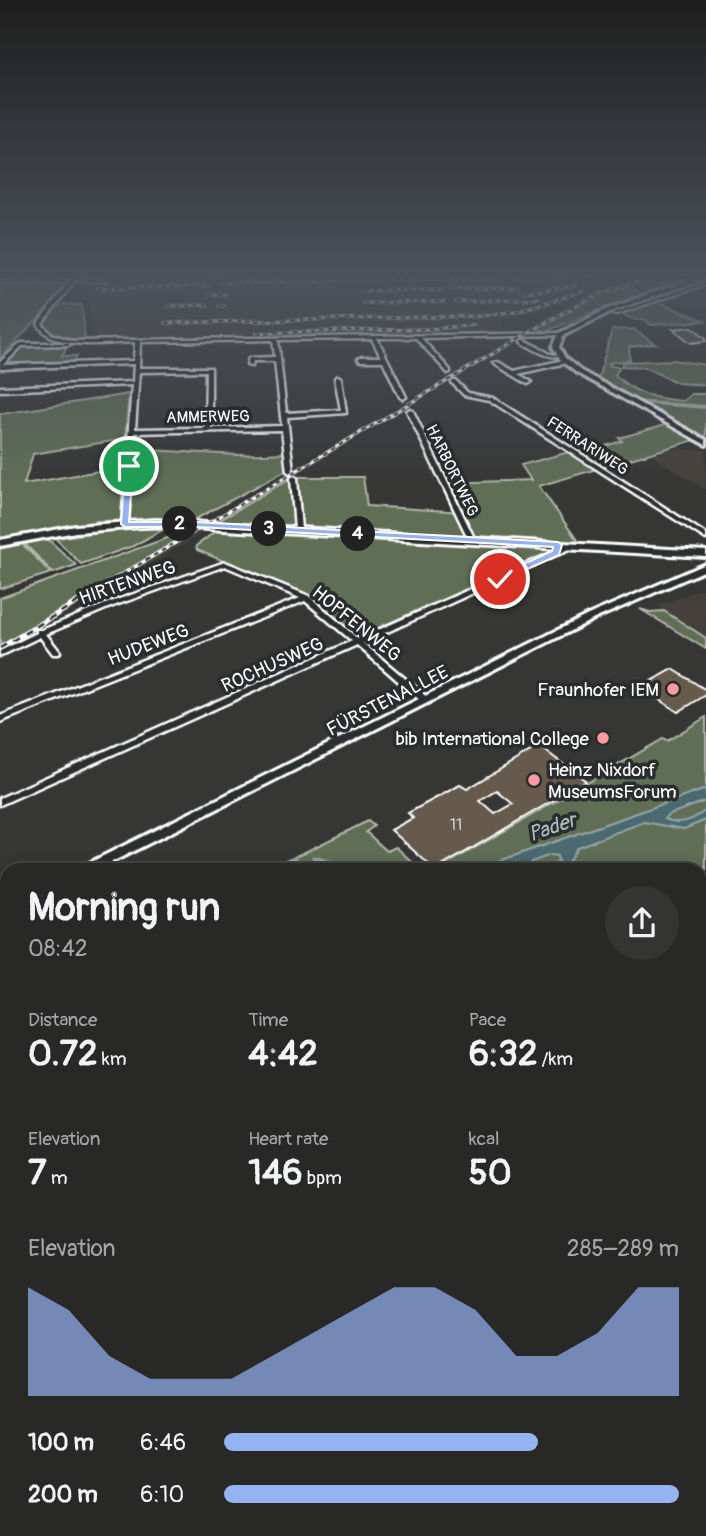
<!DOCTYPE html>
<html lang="en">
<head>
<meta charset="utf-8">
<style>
  :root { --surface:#282827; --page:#343433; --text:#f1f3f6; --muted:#a5a6a7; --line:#444; --accent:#95b2f1 }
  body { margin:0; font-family:Pangolin,sans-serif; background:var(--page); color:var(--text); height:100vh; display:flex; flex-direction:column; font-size:26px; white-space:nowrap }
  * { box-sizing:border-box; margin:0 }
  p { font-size:23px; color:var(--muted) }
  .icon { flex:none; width:38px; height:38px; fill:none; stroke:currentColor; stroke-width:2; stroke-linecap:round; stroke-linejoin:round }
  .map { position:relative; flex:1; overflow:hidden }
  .drawer { position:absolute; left:0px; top:863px; width:707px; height:674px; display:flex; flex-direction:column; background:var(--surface); border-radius:21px 21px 0 0; box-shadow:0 4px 18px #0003,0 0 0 2px var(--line) }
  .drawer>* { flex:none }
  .pin { position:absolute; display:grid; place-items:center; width:60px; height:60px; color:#fff; margin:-30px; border:4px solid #fff; border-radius:50%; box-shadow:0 2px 7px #0007 }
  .km { position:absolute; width:35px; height:35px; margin:-18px; border-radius:50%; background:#222; color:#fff; font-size:19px; line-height:35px; text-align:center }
  .round { display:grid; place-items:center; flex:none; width:74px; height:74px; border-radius:37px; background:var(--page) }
  .summary { display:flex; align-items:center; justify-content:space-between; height:119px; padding:0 28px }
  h1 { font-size:38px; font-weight:700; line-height:52px }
  .figures { display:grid; grid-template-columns:repeat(3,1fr); gap:10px; height:119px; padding:7px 28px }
  .figures div { display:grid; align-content:center }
  .figures b { font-size:35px; font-weight:700 }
  .figures small { font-size:19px; font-weight:400 }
  .figures p { font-size:19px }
  .chart { height:196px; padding:14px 28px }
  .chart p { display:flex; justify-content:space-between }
  .chart svg { width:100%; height:126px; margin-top:7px; fill:var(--accent); opacity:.7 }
  ul { padding:0 28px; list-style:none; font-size:23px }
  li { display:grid; grid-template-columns:112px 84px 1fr; align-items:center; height:52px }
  li i { height:18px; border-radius:9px; background:var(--accent) }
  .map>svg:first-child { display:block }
</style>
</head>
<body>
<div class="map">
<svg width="706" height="1536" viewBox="0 0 706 1536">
  <rect width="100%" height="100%" fill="#363634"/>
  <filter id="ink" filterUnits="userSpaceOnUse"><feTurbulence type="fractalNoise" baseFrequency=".0143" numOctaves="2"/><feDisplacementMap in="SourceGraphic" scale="14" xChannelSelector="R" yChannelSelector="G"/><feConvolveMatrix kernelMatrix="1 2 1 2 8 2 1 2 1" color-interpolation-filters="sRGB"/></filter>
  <g filter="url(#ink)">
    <path fill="#44413b" d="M117,275H656L623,286L615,285L620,287L583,303L533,332H522L571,303L607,287L502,320L503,332L98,341L94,339L86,283L115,281Z
      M517,337H523L217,522H208Z
      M667,449L706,450V490L651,455Z
      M196,529H209L0,652V646Z
      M706,587V637L658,606Z"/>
    <path fill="#606e56" stroke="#b0b6aa" stroke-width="2" d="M656,275H668L678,279L642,294L630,291L631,289L623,286Z
      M0,284L69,285C47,311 24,333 0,358Z
      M620,287L628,290L625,292L634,296L547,331L537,329L583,303Z
      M656,302L705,321L651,325L644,319L636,320L621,314Z
      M63,304L82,305L85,341C70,340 51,338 44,323L57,307Z
      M633,329L655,344L629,347L630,360L609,363L610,366L620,367L615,375C634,394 657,399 683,401L691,394H706V406L635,401L598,379L612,330Z
      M27,346H67L62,356H77L73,364L5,363L19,349Z
      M673,360L706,365V385L678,383L644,367L621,366L624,362Z
      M129,394L125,439L33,454L24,484L133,465V449L238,455L284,453L285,471L194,520L97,521L0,538V414Z
      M637,403L706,408V439Z
      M668,424L695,440L539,486L579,543L217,522L292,477H363L367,506L463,512L450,483L531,480L521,465L569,452L575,455L622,441L619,438Z
      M220,528L552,547V551L357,637L310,597L197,550L196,546Z
      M123,529H164L133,546L81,564L55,538Z
      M170,537L179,539L0,646V598Z
      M48,539L76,565L53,573L25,544Z
      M22,544L51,573L0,589V549Z
      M640,609L650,612L664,611L706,638V649Z
      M706,717V1013L700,1017V870H437L663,739L667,741Z
      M368,821L374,826L366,832L387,851L396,847L421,870H260L303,853Z
      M7,1029V1140L0,1137V1030Z
      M7,1517V1530H141L134,1536H0V1520Z"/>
    <path fill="#4c6a6f" stroke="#94a6a9" stroke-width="2" d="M706,789V801L667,815L665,819C680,826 694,820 706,810V820L684,829L644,822L577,847L563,870H546L558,862L557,856L550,855L531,862L529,866L531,870H517L513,866L504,870H473Z
      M0,1137L7,1140V1517L0,1520Z"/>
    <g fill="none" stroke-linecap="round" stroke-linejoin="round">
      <path stroke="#94a6a9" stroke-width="2" d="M634,284L669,279
        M621,286L640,295
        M656,301L706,321"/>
      <path stroke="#94a6a9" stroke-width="3.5" d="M314,857L353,870
        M265,870L296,858
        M0,972L7,969"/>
      <path stroke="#94a6a9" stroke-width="4.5" d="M126,1536L133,1530"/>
    </g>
    <path fill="#655a4c" stroke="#fff" stroke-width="2" fill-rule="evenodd" d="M692,327L706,338V341L691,343L673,329Z
      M673,669L706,690V695L678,712L640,687Z
      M539,746L586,781L435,870L391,830L413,818L408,813L460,785L467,789ZM497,791L513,804L495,814L480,801Z"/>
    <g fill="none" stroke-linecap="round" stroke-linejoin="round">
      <g stroke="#fff" stroke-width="5">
        <path id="minor" d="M75,275H79L42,324L51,334L73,341L561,333L563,334L561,335L421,338L450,370V372L448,373L416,338H377L406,397L403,399L400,397L383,361H361L358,359L361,357H381L372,339L278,340L286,413L341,410L335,378L338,376L341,378L346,413L287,417L293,471L290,473L287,471L282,430L134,433L128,524L125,526L122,524L132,385L0,391V387L133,382L134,364L0,369V362L21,343H68L70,344L68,345L22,346L3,365L134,361L135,342C107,343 54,352 38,324L68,283H0V281H70ZM273,340L275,357L249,358L247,365L252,366L253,361H275L282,426L211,428V368H139L140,342ZM206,371L205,428L135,429L139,372Z
          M109,275H113L106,281H79L77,280L79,279H105Z
          M706,282V284L617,314L613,313Z
          M521,340H525L550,354L562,356C547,359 534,349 521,342Z
          M564,360L567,362L566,363L518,374L530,381L531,382L528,384L493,363L498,362L514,371Z
          M452,381H456L468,393L493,398L706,534V539L489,400L464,395L452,383Z
          M410,409L413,411L475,540L474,541L472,542L469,540L407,411Z
          M294,476L297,478L301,530L298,532L295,530L291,478Z
          M572,544L574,545V547L363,643L428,698L429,700L428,702H422L357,645L0,805V798L352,641L305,601L0,722V716L300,598L225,566L113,606L46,634L60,652L59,654H53L40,637L0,656V651L37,633V630H42L108,603L225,562L309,596L358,639Z
          M700,1169L706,1172V1185L700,1182Z
          M700,1206L706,1209V1222L700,1219Z
          M555,1530H571L574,1536H558Z"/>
      </g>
      <g stroke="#fff" stroke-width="6">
        <path id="tertiary" d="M704,275H706V278L612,311L564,335L559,347L565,358L581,371L706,440V445L577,373L560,360L553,347L559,333L608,309Z
          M706,564V570L594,619L96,870H79L81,867L588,615Z
          M7,903V914L0,917V906Z"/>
      </g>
      <g stroke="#fff" stroke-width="6">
        <path id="secondary" d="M155,520L706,551V557L155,526L76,532L0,546V540L76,526Z
          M706,1299V1318L700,1320V1301Z
          M219,1530H252L249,1536H216Z"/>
      </g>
      <use href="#minor" fill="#2a2d2e" fill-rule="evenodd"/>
      <use href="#tertiary" fill="#2a2d2e" fill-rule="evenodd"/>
      <use href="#secondary" fill="#2a2d2e" fill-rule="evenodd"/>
      <g stroke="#fff" stroke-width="3.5">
        <path id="rail-far1" d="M174,276L223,275
          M221,283L601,275
          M98,288L209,286
          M451,289L518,288
          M361,291L440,290
          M524,292L576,286
          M208,294H225
          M456,302L537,298
          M363,303L444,302
          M541,305L583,291
          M168,306L207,305
          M219,306H224
          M165,323L479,316L517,311L548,302
          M257,333L431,329L474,325
          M76,602L553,318L598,295L653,275"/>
      </g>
      <g stroke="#fff" stroke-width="5">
        <path id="rail" d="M0,648L79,601"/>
      </g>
      <use href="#rail-far1" stroke="#2a2d2e" stroke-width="2" stroke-dasharray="4.5" stroke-linecap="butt"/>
      <use href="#rail" stroke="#2a2d2e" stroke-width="2.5" stroke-dasharray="7" stroke-linecap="butt"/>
    </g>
  </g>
  <linearGradient id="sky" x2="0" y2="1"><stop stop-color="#1e1e1d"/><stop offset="0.56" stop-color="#4c525c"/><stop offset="1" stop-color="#4c525c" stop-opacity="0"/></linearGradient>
  <rect width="706" height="490" fill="url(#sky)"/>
  <path fill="#95b2f1" stroke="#fff" stroke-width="2" d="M129,464L133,466L129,522H197L558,542L562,545L559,555L500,581L495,579L496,577L552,551L553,547L197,527H125L121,524L125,466Z"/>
  <g fill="#ff9aa2" stroke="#2a2d2e" stroke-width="2.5">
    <circle cx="673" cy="689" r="7"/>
    <circle cx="603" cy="738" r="7"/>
    <circle cx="534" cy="780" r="7"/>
  </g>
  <g text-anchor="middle" stroke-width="7" stroke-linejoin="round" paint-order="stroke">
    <g font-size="16" fill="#fff" stroke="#2a2d2e">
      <text transform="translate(208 416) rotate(-1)" y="6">AMMERWEG</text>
      <text transform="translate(588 445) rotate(33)" y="6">FERRARIWEG</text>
      <text transform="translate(453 470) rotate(64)" y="6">HARBORTWEG</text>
    </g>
    <g font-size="16" fill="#d8d6d2">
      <text x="456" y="830">11</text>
    </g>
    <g font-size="19" fill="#fff" stroke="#2a2d2e">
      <text transform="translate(127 582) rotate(-19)" y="7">HIRTENWEG</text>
      <text transform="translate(357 623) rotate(39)" y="7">HOPFENWEG</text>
      <text transform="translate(148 644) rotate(-21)" y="7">HUDEWEG</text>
      <text transform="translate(272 664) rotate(-24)" y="7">ROCHUSWEG</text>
      <text transform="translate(387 700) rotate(-27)" y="7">FÜRSTENALLEE</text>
    </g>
    <g font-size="19" fill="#fff" stroke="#2a2d2e" text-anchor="end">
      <text x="659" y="696">Fraunhofer IEM</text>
      <text x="589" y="745">bib International College</text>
      <text x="548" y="776" text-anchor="start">Heinz Nixdorf<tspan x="548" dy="22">MuseumsForum</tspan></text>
    </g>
    <g font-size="21" font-style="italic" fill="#aebcbe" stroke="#2a2d2e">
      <text transform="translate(552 827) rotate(-19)" y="7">Pader</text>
    </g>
  </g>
</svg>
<div class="pin" style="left:129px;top:466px;background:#1e9e55"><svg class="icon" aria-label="arrive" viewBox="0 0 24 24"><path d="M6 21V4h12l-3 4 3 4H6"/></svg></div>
<div class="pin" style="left:500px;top:579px;background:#d93025"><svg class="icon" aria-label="check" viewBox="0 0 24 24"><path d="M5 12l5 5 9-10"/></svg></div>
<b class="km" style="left:180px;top:524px">2</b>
<b class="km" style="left:269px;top:529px">3</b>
<b class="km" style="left:358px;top:534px">4</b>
<section class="drawer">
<div class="summary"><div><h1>Morning run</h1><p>08:42</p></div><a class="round"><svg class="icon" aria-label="share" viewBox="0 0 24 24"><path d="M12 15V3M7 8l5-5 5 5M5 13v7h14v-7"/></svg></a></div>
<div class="figures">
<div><p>Distance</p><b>0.72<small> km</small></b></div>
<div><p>Time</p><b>4:42</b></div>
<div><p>Pace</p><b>6:32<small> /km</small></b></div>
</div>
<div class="figures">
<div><p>Elevation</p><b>7<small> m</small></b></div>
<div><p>Heart rate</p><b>146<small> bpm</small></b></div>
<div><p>kcal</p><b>50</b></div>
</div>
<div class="chart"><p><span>Elevation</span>285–289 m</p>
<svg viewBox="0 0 160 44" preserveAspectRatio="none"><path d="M0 44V6L10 14L20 30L30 38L40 38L50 38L60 30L70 22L80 14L90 6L100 6L110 14L120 30L130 30L140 22L150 6L160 6V44z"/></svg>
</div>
<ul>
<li><b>100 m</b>6:46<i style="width:69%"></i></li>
<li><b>200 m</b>6:10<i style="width:100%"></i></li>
</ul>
</section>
</div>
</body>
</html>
